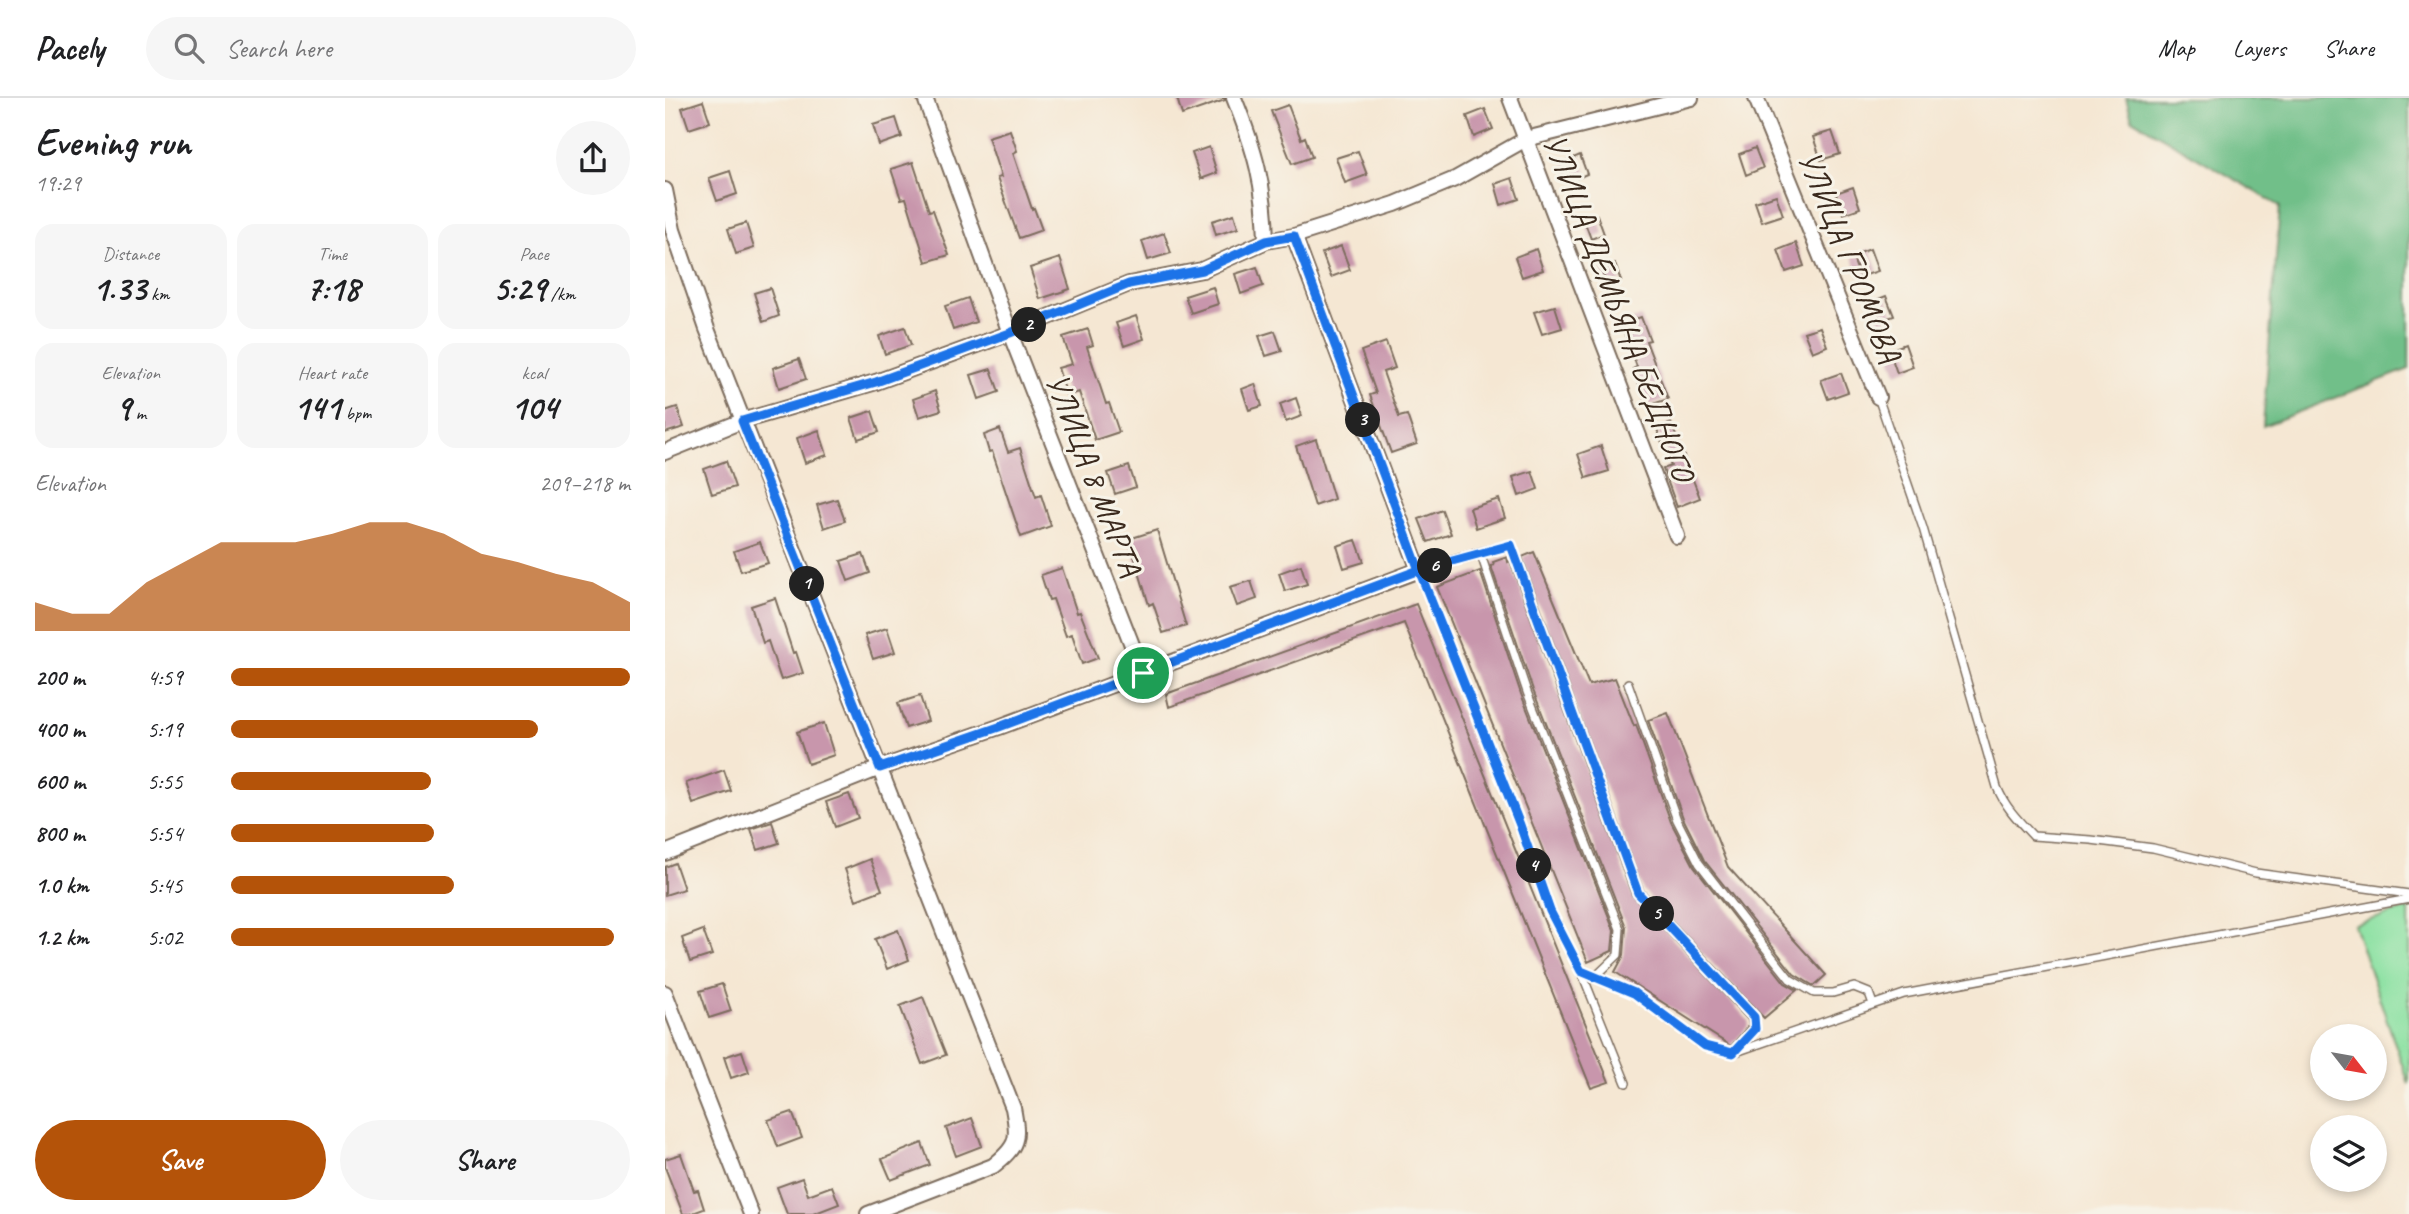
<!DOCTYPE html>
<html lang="en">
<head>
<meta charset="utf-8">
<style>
  :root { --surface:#fff; --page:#f6f6f6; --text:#202124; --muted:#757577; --line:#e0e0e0; --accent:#b45309 }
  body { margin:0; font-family:Caveat,sans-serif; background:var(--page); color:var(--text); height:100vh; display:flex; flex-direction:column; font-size:26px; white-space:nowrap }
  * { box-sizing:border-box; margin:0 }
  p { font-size:23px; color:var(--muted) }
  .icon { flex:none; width:38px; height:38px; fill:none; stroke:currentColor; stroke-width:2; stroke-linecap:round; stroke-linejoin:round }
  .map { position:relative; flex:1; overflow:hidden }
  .sheet { display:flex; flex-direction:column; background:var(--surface); width:665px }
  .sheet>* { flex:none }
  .needle { width:46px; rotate:121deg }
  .fabs { position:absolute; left:1645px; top:926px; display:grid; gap:14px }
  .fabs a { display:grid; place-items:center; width:77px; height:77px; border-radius:50%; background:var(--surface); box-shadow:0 4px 10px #0003; font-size:35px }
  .pin { position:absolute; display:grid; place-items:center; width:60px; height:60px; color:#fff; margin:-30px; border:4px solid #fff; border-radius:50%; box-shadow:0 2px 7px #0007 }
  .km { position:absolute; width:35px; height:35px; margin:-18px; border-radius:50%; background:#222; color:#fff; font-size:19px; line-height:35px; text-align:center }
  .round { display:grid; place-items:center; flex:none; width:74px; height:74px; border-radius:37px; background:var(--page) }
  .head { display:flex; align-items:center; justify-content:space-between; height:119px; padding:0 35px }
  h1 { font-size:38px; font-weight:800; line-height:52px }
  .metrics { display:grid; grid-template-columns:repeat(3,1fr); gap:10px; height:119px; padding:7px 35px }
  .metrics div { display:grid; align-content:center; border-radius:18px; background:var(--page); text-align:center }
  .metrics b { font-size:35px; font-weight:800 }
  .metrics small { font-size:19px; font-weight:400 }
  .metrics p { font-size:19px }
  .chart { height:196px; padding:14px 35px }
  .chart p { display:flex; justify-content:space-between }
  .chart svg { width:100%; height:126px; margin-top:7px; fill:var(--accent); opacity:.7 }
  .action { display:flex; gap:14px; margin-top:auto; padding:14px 35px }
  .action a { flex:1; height:80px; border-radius:42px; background:var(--accent); color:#fff; font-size:28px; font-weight:800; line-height:80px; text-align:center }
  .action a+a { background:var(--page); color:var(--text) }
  ul { padding:0 35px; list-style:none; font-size:23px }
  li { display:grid; grid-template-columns:112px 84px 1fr; align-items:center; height:52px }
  li i { height:18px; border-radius:9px; background:var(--accent) }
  header { display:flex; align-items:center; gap:42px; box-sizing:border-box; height:98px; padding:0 35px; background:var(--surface); border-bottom:2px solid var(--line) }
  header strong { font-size:33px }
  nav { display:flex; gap:38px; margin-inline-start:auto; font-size:24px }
  .search { width:490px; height:63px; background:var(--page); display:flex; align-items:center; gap:18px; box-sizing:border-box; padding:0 24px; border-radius:38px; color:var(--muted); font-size:26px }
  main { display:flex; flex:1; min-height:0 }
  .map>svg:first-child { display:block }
</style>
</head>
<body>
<header>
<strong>Pacely</strong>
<div class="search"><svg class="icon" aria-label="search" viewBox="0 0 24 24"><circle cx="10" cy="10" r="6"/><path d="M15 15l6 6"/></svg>Search here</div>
<nav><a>Map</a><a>Layers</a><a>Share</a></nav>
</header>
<main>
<section class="sheet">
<div class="head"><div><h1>Evening run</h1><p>19:29</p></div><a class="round"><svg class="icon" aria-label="share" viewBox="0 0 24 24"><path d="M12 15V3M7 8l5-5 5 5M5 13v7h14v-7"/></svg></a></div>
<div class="metrics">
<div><p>Distance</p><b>1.33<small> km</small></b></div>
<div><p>Time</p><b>7:18</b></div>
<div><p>Pace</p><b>5:29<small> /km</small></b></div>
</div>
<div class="metrics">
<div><p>Elevation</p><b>9<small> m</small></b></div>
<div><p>Heart rate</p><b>141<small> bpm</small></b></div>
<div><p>kcal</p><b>104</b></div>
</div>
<div class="chart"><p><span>Elevation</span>209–218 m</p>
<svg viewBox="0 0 160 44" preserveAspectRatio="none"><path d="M0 44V34L10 38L20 38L30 27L40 20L50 13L60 13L70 13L80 10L90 6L100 6L110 10L120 17L130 20L140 24L150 27L160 34V44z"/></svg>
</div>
<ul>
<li><b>200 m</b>4:59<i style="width:100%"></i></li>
<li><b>400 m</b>5:19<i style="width:77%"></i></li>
<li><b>600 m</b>5:55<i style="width:50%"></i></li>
<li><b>800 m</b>5:54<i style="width:51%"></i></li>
<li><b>1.0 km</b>5:45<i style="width:56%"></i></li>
<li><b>1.2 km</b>5:02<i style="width:96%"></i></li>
</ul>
<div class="action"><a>Save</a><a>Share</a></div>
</section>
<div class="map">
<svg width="1744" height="1116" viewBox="0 0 1744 1116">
  <rect width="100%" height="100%" fill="#f7f3e8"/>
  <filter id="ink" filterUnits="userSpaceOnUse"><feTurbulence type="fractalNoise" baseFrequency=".0143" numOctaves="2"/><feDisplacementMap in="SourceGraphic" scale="14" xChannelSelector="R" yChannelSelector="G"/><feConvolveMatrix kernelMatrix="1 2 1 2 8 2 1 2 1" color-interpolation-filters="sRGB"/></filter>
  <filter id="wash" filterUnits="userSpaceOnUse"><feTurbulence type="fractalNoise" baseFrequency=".00686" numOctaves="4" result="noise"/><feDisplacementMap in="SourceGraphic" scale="28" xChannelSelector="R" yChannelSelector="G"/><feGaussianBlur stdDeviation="1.57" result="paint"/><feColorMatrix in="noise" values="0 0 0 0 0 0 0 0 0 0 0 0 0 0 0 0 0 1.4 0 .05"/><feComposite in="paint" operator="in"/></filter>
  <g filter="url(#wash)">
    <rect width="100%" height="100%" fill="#f5e7d3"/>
    <path fill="#8ce1a3" stroke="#648660" stroke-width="2" d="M1744,810V986L1689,827Z"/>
    <path fill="#71bf89" stroke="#567454" stroke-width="2" d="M1461,0H1744V271L1598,328L1615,108L1467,21Z"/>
    <g id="blocks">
      <path fill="#c896ac" d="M512,0H560V2L517,17Z
        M38,3L45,24L24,31L17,10Z
        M623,7L636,41L640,39L647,59L627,66L606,13Z
        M820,11L828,31L809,39L802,18Z
        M231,20L237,39L214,47L208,27Z
        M345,32L352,53L348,55L367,111L369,110L377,132L354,140L332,80L336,79L323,39Z
        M1167,33L1175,56L1156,62L1148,39Z
        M544,49L552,75L536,81L527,55Z
        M1090,50L1098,70L1081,77L1074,56Z
        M693,53L702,77L680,85L671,60Z
        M915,57L922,76L906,83L899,64Z
        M248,64L264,113L268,112L284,157L261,164L241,100L236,101L226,71Z
        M65,73L72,96L52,103L44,80Z
        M847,80L854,101L836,107L830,86Z
        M1188,89L1195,110L1178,116L1171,95Z
        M1111,97L1118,117L1097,124L1090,104Z
        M569,116L573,130L551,137L547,123Z
        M932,117L939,136L926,141L919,122Z
        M81,125L89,150L71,156L63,131Z
        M499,135L506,155L483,162L477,143Z
        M1131,145L1139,168L1121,174L1113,152Z
        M676,148L685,172L666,179L657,155Z
        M871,151L878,172L857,179L850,159Z
        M1205,151L1213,173L1195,179L1187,158Z
        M395,160L405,191L375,201L365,170Z
        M950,166L956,183L942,188L936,171Z
        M592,169L598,188L576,196L570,176Z
        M548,189L553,206L526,215L520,198Z
        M105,190L114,218L98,224L89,195Z
        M1221,198L1229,218L1215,223L1208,203Z
        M303,200L311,224L288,232L280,208Z
        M890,208L897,230L877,236L869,214Z
        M471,218L479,241L459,248L451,225Z
        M976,219L985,242L981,243L1003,301L982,308L968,271L972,269L956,226Z
        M240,229L246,247L220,256L214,238Z
        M1155,229L1162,248L1147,254L1139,234Z
        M423,231L428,247L422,249L441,306L444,305L454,334L430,342L414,294L402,298L393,270L407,266L398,239Z
        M610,233L617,253L601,258L594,238Z
        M721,244L730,270L718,274L734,319L742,317L752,346L726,355L705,297L711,295L696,253Z
        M1240,246L1248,269L1232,275L1224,252Z
        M134,261L141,281L114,290L108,270Z
        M326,271L334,294L314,301L306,277Z
        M1176,275L1183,294L1163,301L1156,282Z
        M590,286L597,308L584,312L577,291Z
        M270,293L276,312L254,319L248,301Z
        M631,300L637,318L621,324L615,306Z
        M12,309L19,329L0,335V313Z
        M207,313L214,334L193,341L186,320Z
        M1006,325L1035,400L1012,409L998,371L1006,368L992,331Z
        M335,331L343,354L355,350L371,399L376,397L386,428L356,439L327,353L324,354L319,337Z
        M154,332L162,357L140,365L132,340Z
        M651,341L669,401L650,408L631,348Z
        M936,348L944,373L921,380L913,356Z
        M61,363L70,389L47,396L39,371Z
        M464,368L471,389L450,396L443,375Z
        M867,373L873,391L854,398L848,379Z
        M172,401L180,423L159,430L152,407Z
        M834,401L840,420L811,430L805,410Z
        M777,412L786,436L763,444L754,421Z
        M492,432L521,528L498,535L488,505L484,507L464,441Z
        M691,442L699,464L679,470L672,448Z
        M95,444L103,465L76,473L69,453Z
        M869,454L924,587L950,580L969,628L971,627L1006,724L1029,768L1120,885L1132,892L1099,920L978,792L857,459Z
        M198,456L205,475L183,483L176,463Z
        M842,459L843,464L845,463L967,797L1083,922L1084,927L1066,948L950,874L959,857L961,829L868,592L826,468L829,467L828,464Z
        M636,467L642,486L620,493L614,475Z
        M397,470L412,515L415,514L433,560L417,566L407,536L401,538L388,501L384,502L376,477Z
        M815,473L856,596L949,832L947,853L923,864L772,489Z
        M586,483L592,501L572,508L565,489Z
        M110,500L128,555L131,554L138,575L116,582L103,543L98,545L86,508Z
        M751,506L944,984L926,990L739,525L504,609L501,596Z
        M222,530L230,554L208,561L200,537Z
        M255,598L263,623L241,630L233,605Z
        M1003,615L1063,769L1161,877L1149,888L1129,876L1039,762L1018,720L983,622Z
        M159,625L169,657L143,666L132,634Z
        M59,672L66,693L28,706L21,685Z
        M184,696L193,720L170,729L161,704Z
        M107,724L114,745L93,752L86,731Z
        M205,761L217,792L191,802L180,771Z
        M10,765L19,791L0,797V769Z
        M38,832L47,857L25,864L17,840Z
        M233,832L244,862L222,871L210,841Z
        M57,886L66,913L44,920L35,893Z
        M258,899L281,957L257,966L235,908Z
        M77,953L84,974L66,980L59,959Z
        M127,1014L137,1040L113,1049L103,1022Z
        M307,1020L317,1048L291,1058L281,1030Z
        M257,1045L265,1067L226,1082L217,1061Z
        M16,1056L29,1093L33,1092L39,1111L25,1116H18L0,1069V1061Z
        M137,1080L143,1097L167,1088L174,1106L148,1116H122L112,1089Z"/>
    </g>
  </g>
  <g filter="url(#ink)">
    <use href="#blocks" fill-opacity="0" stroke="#7c6c5d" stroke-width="2"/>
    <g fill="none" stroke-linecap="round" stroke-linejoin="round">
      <g stroke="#7c6c5d" stroke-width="10">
        <path id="lane" d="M1213,299L1258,430L1332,689C1340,709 1353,722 1368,738L1426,742L1488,750L1591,775L1744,796
          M815,454L846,447L973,795L1089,919L1090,931L1069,954
          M963,585L1012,722L1034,765L1086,832L1125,881L1149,895H1168L1189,889L1204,895L1208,906
          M916,873L961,985
          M930,879L953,857L955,831L862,594L815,454L754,472L855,727L885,812L916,873L969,895L1040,948L1068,955L1239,896L1744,801"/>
      </g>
      <g stroke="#7c6c5d" stroke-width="18">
        <path id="street" d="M260,0L345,235L478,575
          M569,0C590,52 600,87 601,143
          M845,0L1012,438
          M1091,0L1213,299
          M0,92L8,132L42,231L348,1010C354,1041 353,1048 328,1068L203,1116
          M0,354L77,323L211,284L345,235L464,186L537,172L601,143L629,138L730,106L790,81L861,41L1026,0
          M0,755L215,670L334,629L754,472L629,138
          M0,895L86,1116"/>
      </g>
      <use href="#lane" stroke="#fff" stroke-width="7"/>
      <use href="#street" stroke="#fff" stroke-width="14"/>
    </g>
  </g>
  <g fill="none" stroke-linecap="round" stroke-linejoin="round" filter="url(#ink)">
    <g stroke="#fff" stroke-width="14">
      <path id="route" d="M478,575L334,629L215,670L77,323L211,284L345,235L464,186L537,172L601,143L629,138L754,472L855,727L885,813L916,873L969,895L1040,948L1068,955L1090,931L1089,919L973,795L846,447L754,472L478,575"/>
    </g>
    <use href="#route" stroke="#1a73e8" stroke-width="9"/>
  </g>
  <g text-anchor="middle" stroke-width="6" stroke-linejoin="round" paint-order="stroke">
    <g font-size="33" fill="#3b2a1e" stroke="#f7f3e8">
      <text transform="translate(1186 158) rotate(68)" y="12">УЛИЦА ГРОМОВА</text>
      <text transform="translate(955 209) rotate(69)" y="12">УЛИЦА ДЕМЬЯНА БЕДНОГО</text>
      <text transform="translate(430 376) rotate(69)" y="12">УЛИЦА 8 МАРТА</text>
    </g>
  </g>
</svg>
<div class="fabs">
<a><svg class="needle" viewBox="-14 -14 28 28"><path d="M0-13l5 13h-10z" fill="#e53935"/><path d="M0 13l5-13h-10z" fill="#757577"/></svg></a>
<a><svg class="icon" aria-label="layers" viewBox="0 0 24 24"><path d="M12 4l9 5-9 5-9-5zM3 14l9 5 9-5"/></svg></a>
</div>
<div class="pin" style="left:478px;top:575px;background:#1e9e55"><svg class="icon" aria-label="arrive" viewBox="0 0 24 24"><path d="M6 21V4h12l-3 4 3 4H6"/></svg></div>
<b class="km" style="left:142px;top:486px">1</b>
<b class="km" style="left:364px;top:227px">2</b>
<b class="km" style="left:698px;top:322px">3</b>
<b class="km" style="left:869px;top:768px">4</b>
<b class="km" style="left:992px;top:816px">5</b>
<b class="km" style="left:770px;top:468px">6</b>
</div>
</main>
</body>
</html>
